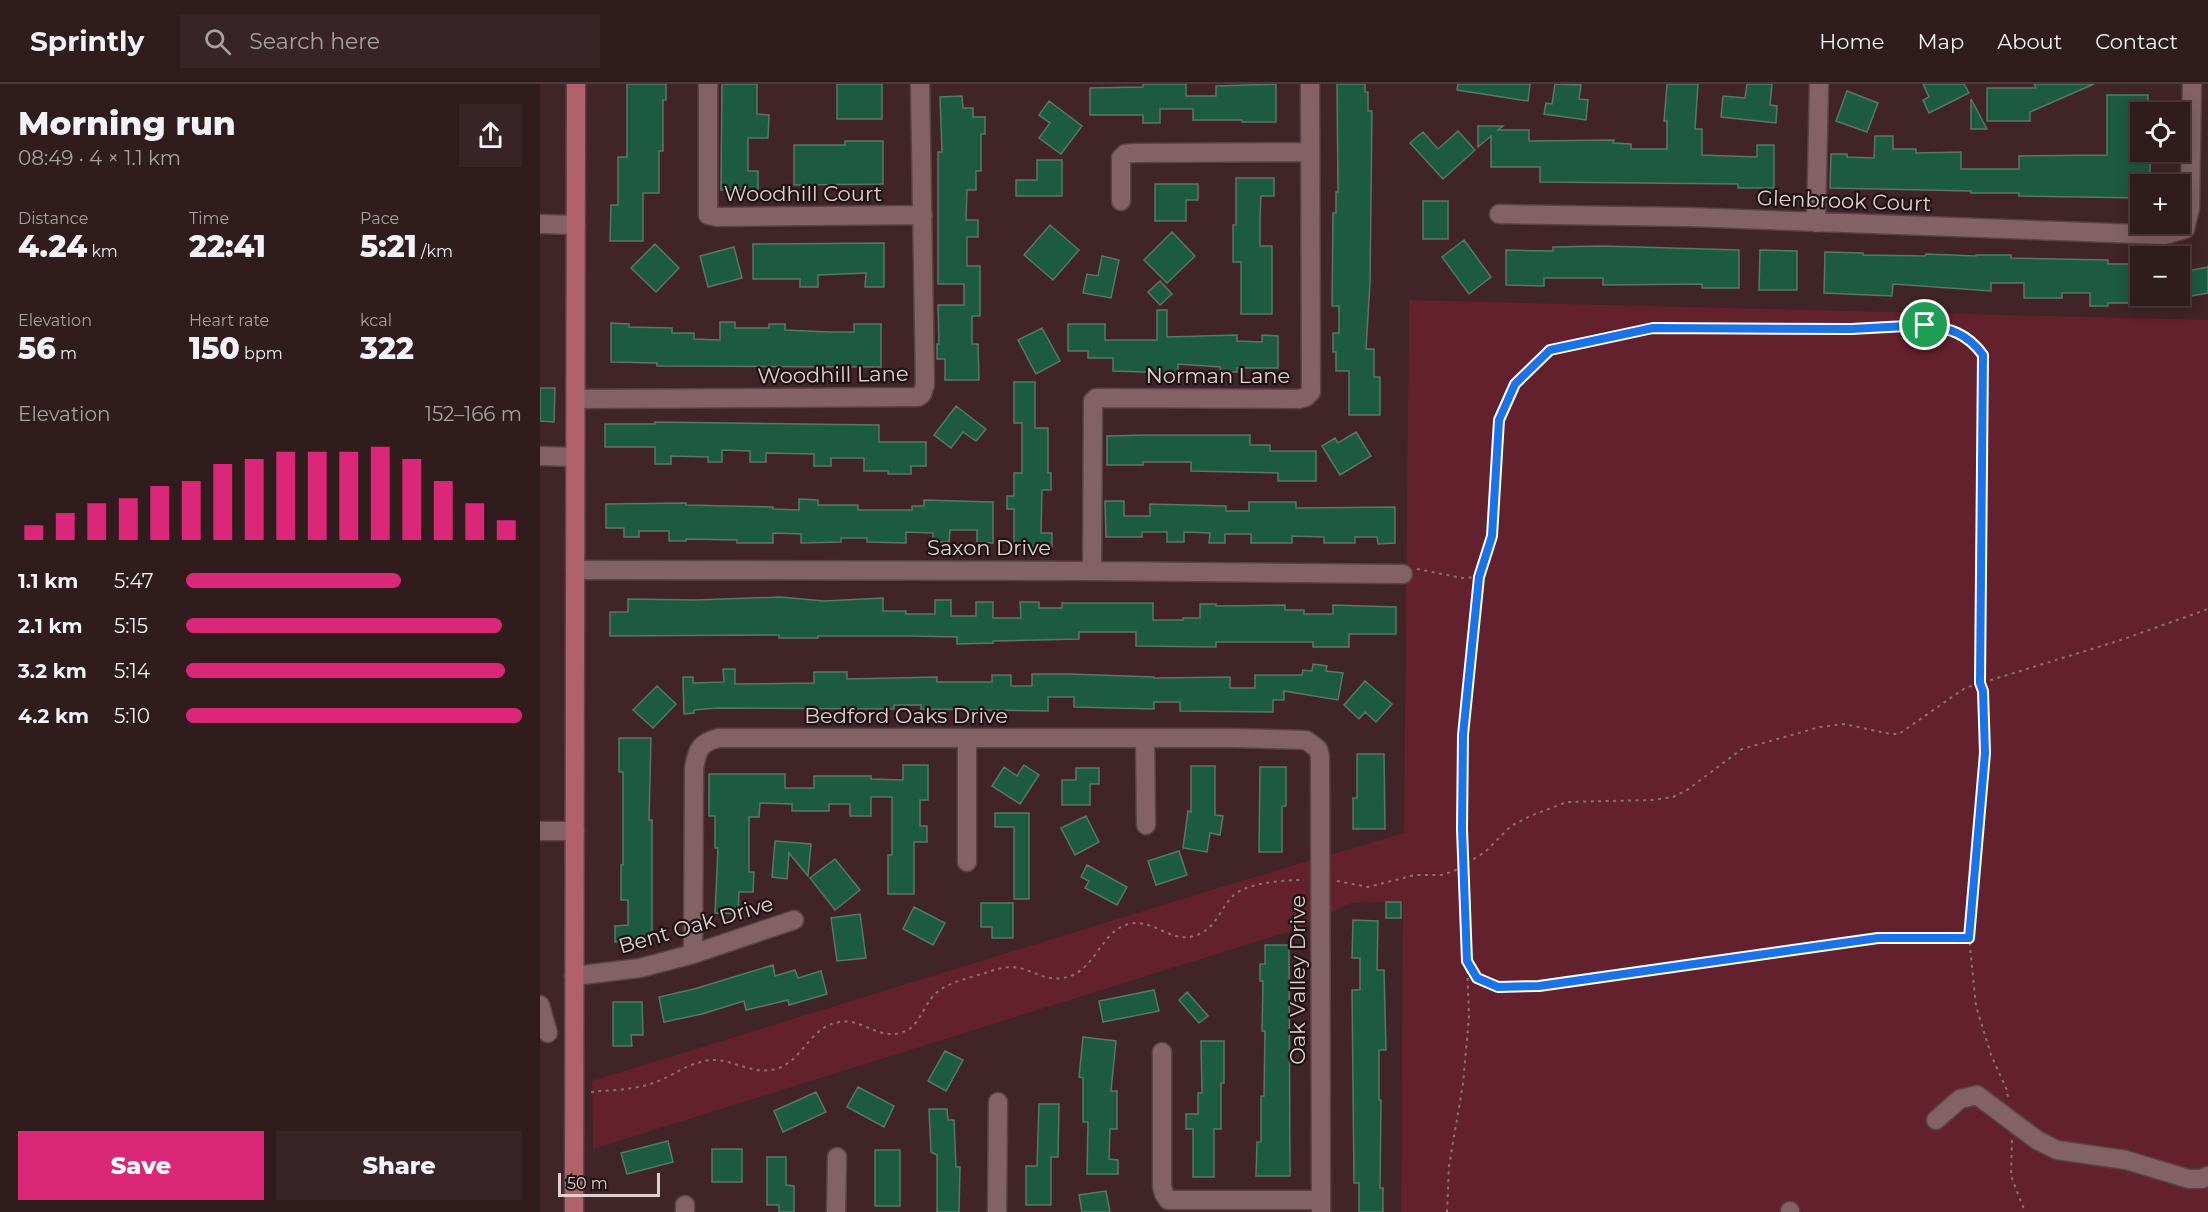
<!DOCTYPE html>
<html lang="en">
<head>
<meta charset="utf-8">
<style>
  :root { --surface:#301b1d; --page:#382426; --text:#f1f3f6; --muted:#a8a1a4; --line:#4b393b; --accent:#db2777 }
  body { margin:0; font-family:Montserrat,sans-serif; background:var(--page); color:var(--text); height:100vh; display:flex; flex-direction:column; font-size:22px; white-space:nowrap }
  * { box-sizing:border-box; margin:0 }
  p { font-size:20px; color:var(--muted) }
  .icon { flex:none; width:33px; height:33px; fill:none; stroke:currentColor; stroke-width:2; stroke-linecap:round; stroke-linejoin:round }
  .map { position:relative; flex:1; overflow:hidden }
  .drawer { display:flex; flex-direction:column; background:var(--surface); width:540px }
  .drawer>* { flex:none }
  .buttons { position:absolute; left:1590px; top:18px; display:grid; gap:12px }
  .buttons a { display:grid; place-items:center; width:60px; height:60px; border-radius:0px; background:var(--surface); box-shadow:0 3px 15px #0003,0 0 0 2px var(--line); font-size:30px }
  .scale { position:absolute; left:18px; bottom:15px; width:102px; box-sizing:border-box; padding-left:6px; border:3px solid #e1ced0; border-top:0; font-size:16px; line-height:21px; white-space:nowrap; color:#e1ced0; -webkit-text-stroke:4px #1e1213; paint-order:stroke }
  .pin { position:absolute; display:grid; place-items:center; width:51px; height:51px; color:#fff; margin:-26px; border:3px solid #fff; border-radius:50%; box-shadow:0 2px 6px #0007 }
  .round { display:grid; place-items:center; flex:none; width:63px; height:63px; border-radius:0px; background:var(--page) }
  .summary { display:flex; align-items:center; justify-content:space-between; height:102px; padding:0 18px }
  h1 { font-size:33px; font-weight:800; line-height:45px }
  .figures { display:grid; grid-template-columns:repeat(3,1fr); gap:9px; height:102px; padding:6px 18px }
  .figures div { display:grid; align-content:center }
  .figures b { font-size:30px; font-weight:800 }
  .figures small { font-size:16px; font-weight:400 }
  .figures p { font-size:16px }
  .chart { height:168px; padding:12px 18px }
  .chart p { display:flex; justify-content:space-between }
  .chart svg { width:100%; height:108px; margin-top:6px; stroke:var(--accent); stroke-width:6 }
  .action { display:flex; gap:12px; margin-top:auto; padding:12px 18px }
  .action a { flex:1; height:69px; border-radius:0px; background:var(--accent); color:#fff; font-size:24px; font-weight:800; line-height:69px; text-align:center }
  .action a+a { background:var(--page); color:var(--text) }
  ul { padding:0 18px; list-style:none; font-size:20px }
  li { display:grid; grid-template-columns:96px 72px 1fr; align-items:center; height:45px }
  li i { height:15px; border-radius:8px; background:var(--accent) }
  header { display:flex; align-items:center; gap:36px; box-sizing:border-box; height:84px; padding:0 30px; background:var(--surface); border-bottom:2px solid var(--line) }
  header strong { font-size:28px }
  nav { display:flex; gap:33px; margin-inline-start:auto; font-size:21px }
  .search { width:420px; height:54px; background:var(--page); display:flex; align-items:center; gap:15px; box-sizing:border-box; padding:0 21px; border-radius:0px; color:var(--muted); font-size:22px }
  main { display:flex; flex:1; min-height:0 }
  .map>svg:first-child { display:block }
</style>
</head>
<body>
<header>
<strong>Sprintly</strong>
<div class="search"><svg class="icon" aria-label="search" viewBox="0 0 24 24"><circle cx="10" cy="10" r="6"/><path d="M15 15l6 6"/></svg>Search here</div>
<nav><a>Home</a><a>Map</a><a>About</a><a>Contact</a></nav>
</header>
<main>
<section class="drawer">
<div class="summary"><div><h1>Morning run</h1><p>08:49 · 4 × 1.1 km</p></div><a class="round"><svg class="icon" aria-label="share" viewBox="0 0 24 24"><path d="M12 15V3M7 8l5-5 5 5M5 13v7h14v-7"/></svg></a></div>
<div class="figures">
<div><p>Distance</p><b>4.24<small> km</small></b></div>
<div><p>Time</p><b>22:41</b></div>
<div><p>Pace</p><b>5:21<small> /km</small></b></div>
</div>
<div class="figures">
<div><p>Elevation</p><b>56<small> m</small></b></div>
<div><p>Heart rate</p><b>150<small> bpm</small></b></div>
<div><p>kcal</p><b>322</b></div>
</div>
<div class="chart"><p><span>Elevation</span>152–166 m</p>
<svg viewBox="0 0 160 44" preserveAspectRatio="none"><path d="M5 44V38M15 44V33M25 44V29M35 44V27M45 44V22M55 44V20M65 44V13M75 44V11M85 44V8M95 44V8M105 44V8M115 44V6M125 44V11M135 44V20M145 44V29M155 44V36"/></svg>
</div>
<ul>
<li><b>1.1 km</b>5:47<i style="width:64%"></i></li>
<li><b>2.1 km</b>5:15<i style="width:94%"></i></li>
<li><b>3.2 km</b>5:14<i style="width:95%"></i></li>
<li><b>4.2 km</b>5:10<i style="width:100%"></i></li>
</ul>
<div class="action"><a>Save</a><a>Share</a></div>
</section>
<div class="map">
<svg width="1668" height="1128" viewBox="0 0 1668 1128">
  <rect width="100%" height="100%" fill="#402427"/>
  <path fill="#62212c" d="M869,216L1668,236V1128H861L863,817L811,819L760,844L53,1065L52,997L681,803L864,749Z"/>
  <path fill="#1c5a42" stroke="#587768" stroke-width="1.5" d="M87,0H126V16H123V67H119V109H103V157H70L71,121H78V73H87Z
    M182,0H217V30L229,31L228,54H208V87H218V106H181Z
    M297,0H342V35H297Z
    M603,0H646V12H676V2L736,0V38H702V36H653V25H620V39H603V31H550V4L603,3Z
    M797,0H825V8H828V27H832L830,198L826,265H834V293H840V331H809V287H796V268H793V249H799V222H792L793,129H796V108H798Z
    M918,0H990L988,17L917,6Z
    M1015,0L1041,1L1039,15L1048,16L1046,36L1004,30L1006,19L1012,20Z
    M1127,0H1158L1155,45H1162V71L1217,73V61H1234V104H1198V100L1000,98V83H951V52L938,63V42H963L958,46H989V57L1074,56L1073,59L1091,60V65H1127V37H1124Z
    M1207,0H1232L1230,21L1237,22L1236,39L1181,33L1183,12L1205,14Z
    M1383,0H1424L1429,9L1389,29L1383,16L1389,13Z
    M1494,0H1554L1490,28V37H1447V4H1496Z
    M1307,7L1338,19L1327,48L1296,37Z
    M1567,11H1608V28H1600V68H1611L1609,100H1600V114L1479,112V109H1431V107L1290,104L1291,70H1307V73L1334,74L1335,52H1353V65H1376V69L1421,68V85H1479V72L1567,71Z
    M422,12L423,24H433V33H445V50H441V87H436V106H427L426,136H438V153H427V182H440V232H432V260H438L439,296H405V275H397V260H399L398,221H424V200H398V68H402L400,13Z
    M1431,15L1447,45H1431Z
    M509,17L542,42L521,70L499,54L510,39L499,31Z
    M918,47L935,66L903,95L870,59L883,48L898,65Z
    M305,57H343V100L254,101V61H305Z
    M497,76H522V112H476V96H497Z
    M696,94H734V112H721L720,131V162H732V230H701V178H693V141H696Z
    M615,100H658V116H646V137H615Z
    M883,117H908V155H883Z
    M510,141L539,166L513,196L484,171Z
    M632,148L655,172L627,199L604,176Z
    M924,156L951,193L929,210L902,173Z
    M344,159V203H325L326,189L278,191V203H260V195H213V160Z
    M115,160L139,184L116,208L91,184Z
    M1063,162L1199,166V204H1162V200L1063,201V194H1004V202L966,201V166L1013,167V163Z
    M194,163L202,194L168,203L160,172Z
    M1220,166L1257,167V206H1219Z
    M1285,168L1323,169V171L1385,172L1386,170L1436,172V171H1471V174L1568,176V180H1591V183H1600V219H1568V222H1550V209H1522V214H1484V199H1451V207L1353,200L1352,212L1284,209Z
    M562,172L579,176L571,214L543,209L547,190L558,192Z
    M1668,183V209L1640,214V197L1643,196L1642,188Z
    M620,197L632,210L620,221L608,208Z
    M617,226H627V253L697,251V257L722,258V251L738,252V284H697V288H680V283L638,280V289L573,287V274H548V267H528V240H565V256H617Z
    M180,238H195V244H229V240H245V246L290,248H314V240H341V283L117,282V279L71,278V239L89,240V243L132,244V249H154V255L180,256Z
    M502,244L520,277L496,290L478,256Z
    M474,298H495V344H508V389H511V406H502L501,449H512V463H474V425H467V412H474V389H482V339H474Z
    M0,304H15L14,338L0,337Z
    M416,322L446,345L436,357L423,348L411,364L394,351Z
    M115,338L339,341V358H386V382H371V390H348V387H324V374H291V382H274V370L226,369V378H210V367L182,366V378H168V373L131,372V380H115V363H65V340H115Z
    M816,348L831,372L800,391L782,362L795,354L798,359Z
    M608,351H710V361H730V367H776V397H738V389L651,387V378H603V381H567V352Z
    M259,415L278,416V421H318V426H372V422H384V416L453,418V459L437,458V446H410L409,458H393V449L366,448V459L327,458V454H301V458L261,459V450L233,449V459H197V456L146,455V457H129V447H99V453H84V444H66V420L146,419V421L233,423V425L259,426Z
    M565,417H584V432H610V420L686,422V427H709V418H756V424L855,423V459L838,460L837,453H815V459H784V453L752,452V459H711V450H685V459H669L670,449L644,448V458H627V448H602V453H566Z
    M240,513L284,517L343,514V527H366V530H395V516H411V532H436V518H453V534H481L480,518H499V524H522V519H613V536H643V534H660V520H676V522L745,521V526H764V530H793V521L856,523V550H809V563H773V558H676V563L596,562V548H539V555L453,557V559L417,560V553L373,552H278V554H239V551L70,552V528H88V515L155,516Z
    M773,580L787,582L786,587L803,589L798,616L744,607V616H733V628L640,627V618H614V625L534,623V613H508V627L381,625V621H354V625L177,624L154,626V629L144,630L143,593H153V599L184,598L183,585H195V600L274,599V588H307V595L397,593V598H452V591H471V602H492V590H529L614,593V594L690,593V604H715V591H762L763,586L772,587Z
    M825,597L852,620L836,638L825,628L819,635L804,621Z
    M117,602L136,620L113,644L93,626Z
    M79,654H111L109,736H112V857L75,858V842L88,841V816H81V781H83V688H79Z
    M817,670H844L845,745H813V714H817Z
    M363,681H388V716H380V742H387V758H374V810H348V771H352V713H331V732H310V720H289V727H252V720L220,719L219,733H209V788H214L213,808H199L198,830L175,829L178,764H175V732H169V690H245V704H274V692H331V695L363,696Z
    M484,681L499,691L480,720L452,702L464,683L477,692Z
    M651,682H675V731L683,732L680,751L670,749L667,768L643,764L648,727L651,728Z
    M720,683H746V722H742V768H719Z
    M536,684H559V700H550V721H522V696H536Z
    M455,729H489V815H474V743H455Z
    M546,732L559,758L535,771L521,744Z
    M235,757L271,760L268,792L249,769L247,795L232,793Z
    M639,767L647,791L616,801L608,777Z
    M295,775L320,806L295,826L270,794Z
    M547,781L587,803L577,821L545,804L549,797L541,793Z
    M846,818H861V834H846Z
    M441,819H473V854H452V843H441Z
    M374,823L405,839L393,861L363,845Z
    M320,830L326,874L297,877L291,834Z
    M813,836L838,837L837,886H844L846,966H839V1016H841L840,1104H843V1128H819V1099H814L812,906H820V874H812Z
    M725,861H749L750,1092H716L717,1058H721V1012H724L725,947H722L723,897H720V880H725Z
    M233,881L235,892L255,886L258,894L281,887L287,910L249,921L248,916L206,926L204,917L162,930L124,938L119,913L154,905Z
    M614,906L619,927L563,938L559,917Z
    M647,908L668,932L659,939L639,916Z
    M73,918H102L103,951H91L92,962H73Z
    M543,953L576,957L571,1007H577V1045H570L569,1075L578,1076V1090H547L548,1038H543V994L539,993Z
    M661,957H684V999H681V1045H674V1093H653V1045H646V1030H658V1009H662Z
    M405,967L423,976L406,1007L388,997Z
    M318,1003L354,1022L344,1043L307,1023Z
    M276,1008L286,1028L243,1048L234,1027Z
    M499,1020H519L518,1073H511V1121H486V1082H497Z
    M389,1025H407L408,1036H414L416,1083H420L419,1128H397V1071L391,1068Z
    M128,1057L133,1078L87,1090L81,1069Z
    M172,1065H202V1098H172Z
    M335,1066H360V1122H335Z
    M227,1073H246V1101L254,1102V1128H239V1121H227Z
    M566,1107L570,1128H542L539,1111Z"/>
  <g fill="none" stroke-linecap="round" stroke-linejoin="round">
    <g stroke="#5a4246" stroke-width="21">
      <path id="minor" d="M168,0V131L177,133L383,131
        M581,117V74L585,70L594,69L770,68
        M959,130L1148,133L1625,151L1645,145L1650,124L1652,0
        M1276,139L1279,0
        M0,140L36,141
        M36,315L378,313L382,310L385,301L380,0
        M0,372L35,373
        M35,486L552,487L863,490
        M552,487L553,317L556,314L759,315L766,313L771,308L770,0
        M427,654V778
        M605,654L606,741
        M0,747H35
        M153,870L154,685C157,666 160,658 179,654H691L766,656L778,665L780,672L781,1128
        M34,892L100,884L153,870L254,836
        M0,921L8,949
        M622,968V1102L624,1110L628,1116H781
        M1396,1036L1420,1015L1437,1011L1497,1056L1517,1066L1586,1076L1649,1095H1662L1668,1092
        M1250,1127V1128
        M145,1128V1121
        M296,1128L297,1073
        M457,1128L458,1018"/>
    </g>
    <g stroke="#5a4246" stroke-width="21">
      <path id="major" d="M34,1128L36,0"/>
    </g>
    <path stroke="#897174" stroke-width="2" stroke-dasharray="3 4.5" stroke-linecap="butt" d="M877,485L922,494L939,493
      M797,797L828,803L875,791H902L914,787L945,768L971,742L990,732L1027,718L1112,716L1133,713L1147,706L1202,665L1280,643L1304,640L1350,650H1359L1425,604L1581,556L1668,525
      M929,880L937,894L958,903L999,902L1338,854L1428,853
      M51,1008C70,1006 91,1006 110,1000C128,995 145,981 164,977C190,971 212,994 239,984C264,974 270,943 299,938C321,934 338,955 360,949C380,944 382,923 395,910C408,898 429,894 445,889C454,886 463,883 472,883C494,884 506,902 533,891C557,880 563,846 589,840C613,834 630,859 654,852C679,845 681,818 698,808C715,798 745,796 764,796
      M1472,1056L1471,1092L1485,1128
      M907,1128L909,1082L923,1000L929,933L922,745L923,651L939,493L952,452L959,336L975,300L1010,266L1113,244L1311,245L1385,241L1406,243L1422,249L1437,262L1443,271L1440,599L1443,607L1445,669L1429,853L1436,922L1451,971L1467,1006L1468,1015"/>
    <use href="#minor" stroke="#826265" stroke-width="18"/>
    <use href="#major" stroke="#b1616c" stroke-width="18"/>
  </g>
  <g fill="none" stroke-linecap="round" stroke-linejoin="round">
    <g stroke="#fff" stroke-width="12">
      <path id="route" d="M1385,241C1410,244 1428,250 1443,271L1440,599L1443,607L1445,669L1429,854H1338L999,902L958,903L937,894L927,877L922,745L923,651L939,493L952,452L959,336L975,300L1010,266L1113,244L1311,245Z"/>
    </g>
    <use href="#route" stroke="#1a73e8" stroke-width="8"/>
  </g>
  <g text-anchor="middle" stroke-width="4.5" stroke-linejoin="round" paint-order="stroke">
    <g font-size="21" fill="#e1ced0" stroke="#1e1213">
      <text x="263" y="117">Woodhill Court</text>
      <text transform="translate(1304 117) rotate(2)" y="7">Glenbrook Court</text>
      <text transform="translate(293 291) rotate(-1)" y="7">Woodhill Lane</text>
      <text x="678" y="299">Norman Lane</text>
      <text x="449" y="471">Saxon Drive</text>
      <text x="366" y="639">Bedford Oaks Drive</text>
      <text transform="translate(156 841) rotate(-16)" y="7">Bent Oak Drive</text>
      <text transform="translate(758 896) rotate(-90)" y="7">Oak Valley Drive</text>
    </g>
  </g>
</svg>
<div class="buttons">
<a><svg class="icon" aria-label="locate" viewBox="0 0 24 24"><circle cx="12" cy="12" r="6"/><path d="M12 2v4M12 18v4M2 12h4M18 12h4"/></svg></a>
<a>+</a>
<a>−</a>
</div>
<div class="scale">50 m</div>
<div class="pin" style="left:1385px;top:241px;background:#1e9e55"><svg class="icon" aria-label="arrive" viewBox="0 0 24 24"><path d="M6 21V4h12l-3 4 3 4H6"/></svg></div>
</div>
</main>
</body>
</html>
